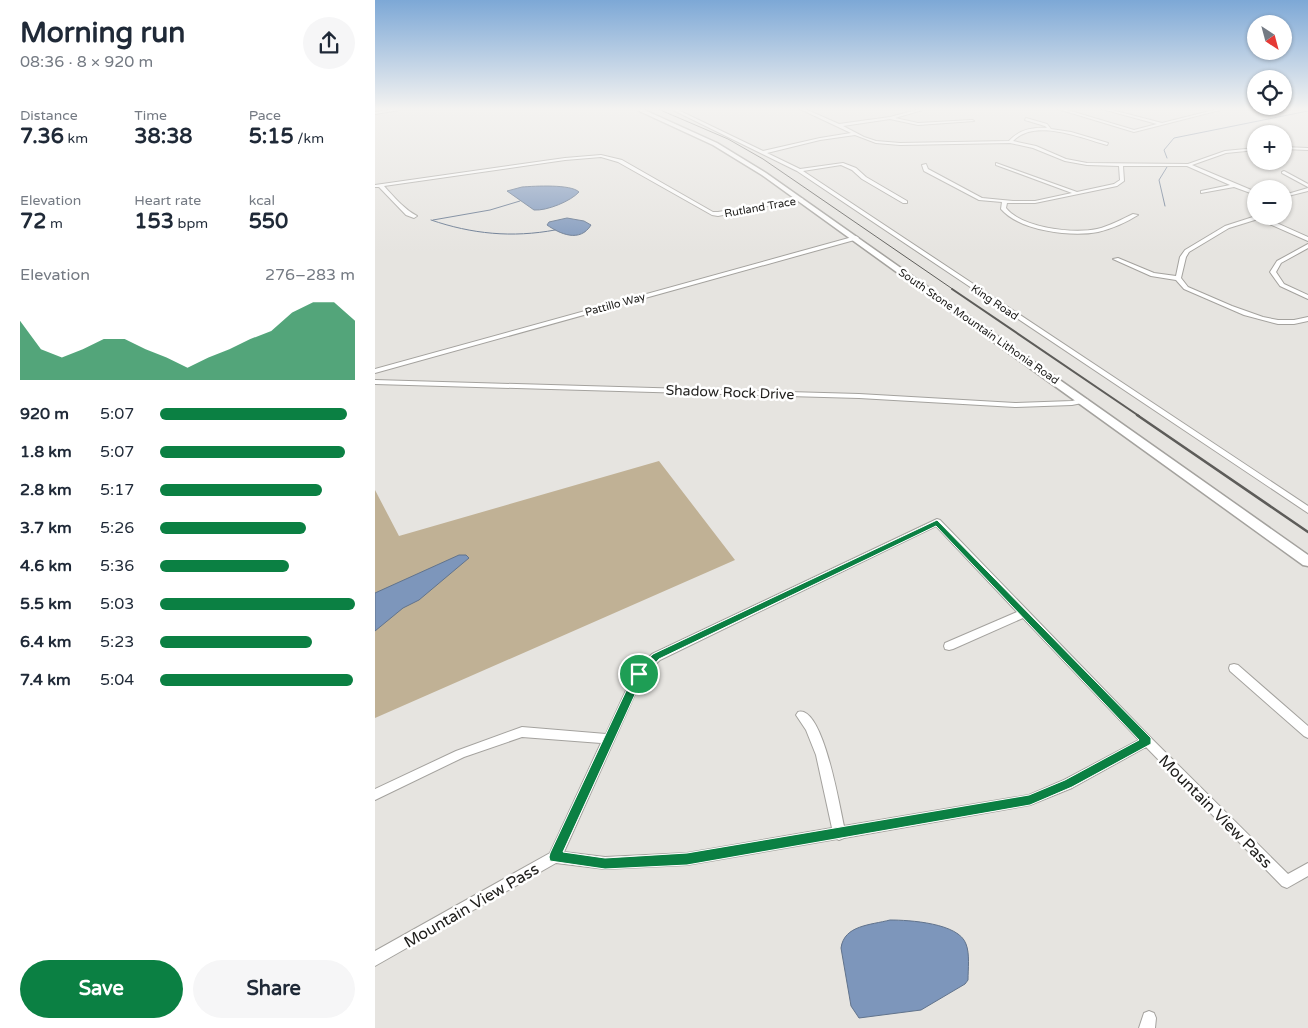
<!DOCTYPE html>
<html lang="en">
<head>
<meta charset="utf-8">
<style>
  :root { --surface:#fff; --page:#f6f6f7; --text:#1f2937; --muted:#747a83; --accent:#0b8043 }
  body { margin:0; font-family:"Varela Round",sans-serif; background:var(--page); color:var(--text); height:100vh; display:flex; flex-direction:column; font-size:19px; white-space:nowrap }
  * { box-sizing:border-box; margin:0 }
  p { font-size:16px; color:var(--muted) }
  .icon { flex:none; width:28px; height:28px; fill:none; stroke:currentColor; stroke-width:2; stroke-linecap:round; stroke-linejoin:round }
  .map { position:relative; flex:1; overflow:hidden }
  .side { display:flex; flex-direction:column; background:var(--surface); width:375px }
  .side>* { flex:none }
  .needle { width:32px; rotate:144deg }
  .fabs { position:absolute; left:872px; top:15px; display:grid; gap:10px }
  .fabs a { display:grid; place-items:center; width:45px; height:45px; border-radius:50%; background:var(--surface); box-shadow:0 1px 4px #0004; font-size:25px }
  .pin { position:absolute; display:grid; place-items:center; width:42px; height:42px; color:#fff; margin:-21px; border:2px solid #fff; border-radius:50%; box-shadow:0 1px 5px #0007 }
  .round { display:grid; place-items:center; flex:none; width:52px; height:52px; border-radius:26px; background:var(--page) }
  .summary { display:flex; align-items:center; justify-content:space-between; height:85px; padding:0 20px }
  h1 { font-size:28px; font-weight:800; line-height:38px }
  .figures { display:grid; grid-template-columns:repeat(3,1fr); gap:8px; height:85px; padding:5px 20px }
  .figures div { display:grid; align-content:center }
  .figures b { font-size:21px; font-weight:800 }
  .figures small { font-size:14px; font-weight:400 }
  .figures p { font-size:14px }
  .chart { height:140px; padding:10px 20px }
  .chart p { display:flex; justify-content:space-between }
  .chart svg { width:100%; height:90px; margin-top:5px; fill:var(--accent); opacity:.7 }
  .action { display:flex; gap:10px; margin-top:auto; padding:10px 20px }
  .action a { flex:1; height:58px; border-radius:30px; background:var(--accent); color:#fff; font-size:20px; font-weight:800; line-height:58px; text-align:center }
  .action a+a { background:var(--page); color:var(--text) }
  ul { padding:0 20px; list-style:none; font-size:16px }
  li { display:grid; grid-template-columns:80px 60px 1fr; align-items:center; height:38px }
  li i { height:12px; border-radius:6px; background:var(--accent) }
  main { display:flex; flex:1; min-height:0 }
  .map>svg:first-child { display:block }
</style>
</head>
<body>
<main>
<section class="side">
<div class="summary"><div><h1>Morning run</h1><p>08:36 · 8 × 920 m</p></div><a class="round"><svg class="icon" aria-label="share" viewBox="0 0 24 24"><path d="M12 15V3M7 8l5-5 5 5M5 13v7h14v-7"/></svg></a></div>
<div class="figures">
<div><p>Distance</p><b>7.36<small> km</small></b></div>
<div><p>Time</p><b>38:38</b></div>
<div><p>Pace</p><b>5:15<small> /km</small></b></div>
</div>
<div class="figures">
<div><p>Elevation</p><b>72<small> m</small></b></div>
<div><p>Heart rate</p><b>153<small> bpm</small></b></div>
<div><p>kcal</p><b>550</b></div>
</div>
<div class="chart"><p><span>Elevation</span>276–283 m</p>
<svg viewBox="0 0 160 44" preserveAspectRatio="none"><path d="M0 44V15L10 29L20 33L30 29L40 24L50 24L60 29L70 33L80 38L90 33L100 29L110 24L120 20L130 11L140 6L150 6L160 15V44z"/></svg>
</div>
<ul>
<li><b>920 m</b>5:07<i style="width:96%"></i></li>
<li><b>1.8 km</b>5:07<i style="width:95%"></i></li>
<li><b>2.8 km</b>5:17<i style="width:83%"></i></li>
<li><b>3.7 km</b>5:26<i style="width:75%"></i></li>
<li><b>4.6 km</b>5:36<i style="width:66%"></i></li>
<li><b>5.5 km</b>5:03<i style="width:100%"></i></li>
<li><b>6.4 km</b>5:23<i style="width:78%"></i></li>
<li><b>7.4 km</b>5:04<i style="width:99%"></i></li>
</ul>
<div class="action"><a>Save</a><a>Share</a></div>
</section>
<div class="map">
<svg width="933" height="1028" viewBox="0 0 933 1028">
  <rect width="100%" height="100%" fill="#e6e4e0"/>
  <path fill="#c0b195" d="M284,461L360,560L0,718V490L24,536Z"/>
  <path fill="#7d96bb" stroke="#61738c" d="M147,187C160,186 196,184 204,192C196,201 172,211 159,210L132,191Z
    M192,218L209,221L216,225C205,243 185,234 172,225L174,222Z
    M84,555H91L94,558L44,600L28,608L0,631V593Z
    M515,920C534,920 584,923 591,944C595,954 593,969 593,980L590,984L546,1010L484,1018L476,1006L466,948C469,925 496,925 515,920Z"/>
  <g fill="none" stroke-linecap="round" stroke-linejoin="round">
    <path stroke="#61738c" stroke-width="1" d="M792,158L789,150L799,138L933,111
      M790,206L784,180L792,167
      M56,220C97,234 137,238 180,230
      M58,220L115,210L145,201"/>
    <g stroke="#a4a29e" stroke-width="2">
      <path id="minor" d="M21,109H31L0,114V112Z
        M296,109H301L388,151L445,138L476,133L425,109H430L464,124L515,117L545,109H551L520,118L543,123L597,120L599,121L543,125L515,119L468,126L489,137L501,141L525,143L634,141C644,130 657,127 672,128L670,126L650,120L651,118L672,124L676,129L696,132L733,143L732,145C706,138 660,118 638,141L661,146L691,159L712,163L813,164L850,151L881,148V150L851,153L817,165L881,192V195L859,187L826,193V191L855,185L812,166H748L749,181L742,186L660,203H632L631,208C647,228 698,234 722,229C735,226 747,219 758,214L763,215C752,222 736,229 723,232C696,237 645,231 626,209L627,202L604,200L549,171L547,165L551,164L553,169L607,198L638,201H660L697,193L621,165V163L702,192L739,184L745,180L744,166L712,165L690,161L658,148L635,143L525,145L501,143L480,135L445,140L392,153L425,169L468,163L481,168L491,177L532,201V203H528L487,179L477,170L466,165L428,171L933,506V513L422,171Z
        M683,109H689L759,130L782,124L727,109H733L787,123L843,109H849L759,132Z
        M909,147L933,148V150L909,149Z
        M226,155L247,160L338,212H343L426,198L428,199L343,216L337,215L243,162L226,157L190,160L9,186C19,197 29,209 42,216L39,218L31,215L4,187H0V185L190,158Z
        M909,171L933,184V187L907,173V172Z
        M933,188V191L909,197V195Z
        M881,216H888V217L933,237V241L883,219L854,228L814,252L811,257L806,278L813,287L857,306L888,317L903,320H919L933,317V321L919,324H903L869,315L809,289L801,280L776,276L738,259L743,258L779,273L801,276L805,257L810,250L850,226Z
        M481,236L484,238L483,239L0,373V369Z
        M933,244V248L906,263L901,272L909,284L933,295V299L905,286L895,272L902,261Z
        M0,380L484,394L640,403L697,401L709,398L713,400L712,402L697,405L640,407L484,398L0,384Z
        M562,519L565,520L776,738L913,874L933,863V876L912,888L907,886L771,747L697,788L655,805L469,838L464,840L462,839L312,865L230,869L181,863L0,966V951L175,853L226,743L147,737L89,757L0,800V789L81,751L147,727L231,734L260,671L277,654ZM561,526L642,612L570,643L569,646L570,649L574,650L578,649L648,618L764,740L689,780L654,795L469,826C465,809 448,704 423,712L421,715L431,730L441,755L457,828L312,853L230,857L189,852L268,676L285,660Z
        M859,664L863,665L933,726V738L929,736L855,671L854,668L855,665Z
        M774,1011L779,1013L781,1018L780,1028H764L769,1013Z"/>
    </g>
    <g stroke="#a4a29e" stroke-width="3">
      <path id="secondary" d="M260,109H267L342,143L391,173L933,555V566L928,565L387,175L338,145Z"/>
    </g>
    <use href="#minor" fill="#fff" fill-rule="evenodd"/>
    <use href="#secondary" fill="#fff" fill-rule="evenodd"/>
    <path stroke="#5d5c59" stroke-width="1" d="M283,109L353,139L388,159L579,290"/>
    <path stroke="#5d5c59" stroke-width="2" d="M577,289L764,416"/>
    <path stroke="#5d5c59" stroke-width="2.5" d="M762,415L933,532"/>
  </g>
  <linearGradient id="sky" x2="0" y2="1"><stop stop-color="#7da8d6"/><stop offset="0.43" stop-color="#f4f3f1"/><stop offset="1" stop-color="#f4f3f1" stop-opacity="0"/></linearGradient>
  <rect width="933" height="253" fill="url(#sky)"/>
  <path fill="#0b8043" stroke="#fff" fill-rule="evenodd" d="M562,520L776,738V744L697,787L655,805L312,865L230,869L175,861L174,857L175,853L259,674L278,654ZM561,526L764,740L690,780L654,795L312,853L230,858L188,852L268,677L284,659Z"/>
  <g text-anchor="middle" stroke-width="5" stroke-linejoin="round" paint-order="stroke">
    <g font-size="11" fill="#21201e" stroke="#fff">
      <text transform="translate(385 207) rotate(-10)" y="4">Rutland Trace</text>
      <text transform="translate(620 302) rotate(34)" y="4">King Road</text>
      <text transform="translate(240 304) rotate(-15)" y="4">Pattillo Way</text>
      <text transform="translate(604 326) rotate(35)" y="4">South Stone Mountain Lithonia Road</text>
    </g>
    <g font-size="14" fill="#21201e" stroke="#fff">
      <text transform="translate(355 392) rotate(2)" y="5">Shadow Rock Drive</text>
    </g>
    <g font-size="16" fill="#21201e" stroke="#fff">
      <text transform="translate(841 811) rotate(45)" y="6">Mountain View Pass</text>
      <text transform="translate(96 905) rotate(-30)" y="6">Mountain View Pass</text>
    </g>
  </g>
</svg>
<div class="fabs">
<a><svg class="needle" viewBox="-14 -14 28 28"><path d="M0-13l5 13h-10z" fill="#e53935"/><path d="M0 13l5-13h-10z" fill="#747a83"/></svg></a>
<a><svg class="icon" aria-label="locate" viewBox="0 0 24 24"><circle cx="12" cy="12" r="6"/><path d="M12 2v4M12 18v4M2 12h4M18 12h4"/></svg></a>
<a>+</a>
<a>−</a>
</div>
<div class="pin" style="left:264px;top:674px;background:#1e9e55"><svg class="icon" aria-label="arrive" viewBox="0 0 24 24"><path d="M6 21V4h12l-3 4 3 4H6"/></svg></div>
</div>
</main>
</body>
</html>
